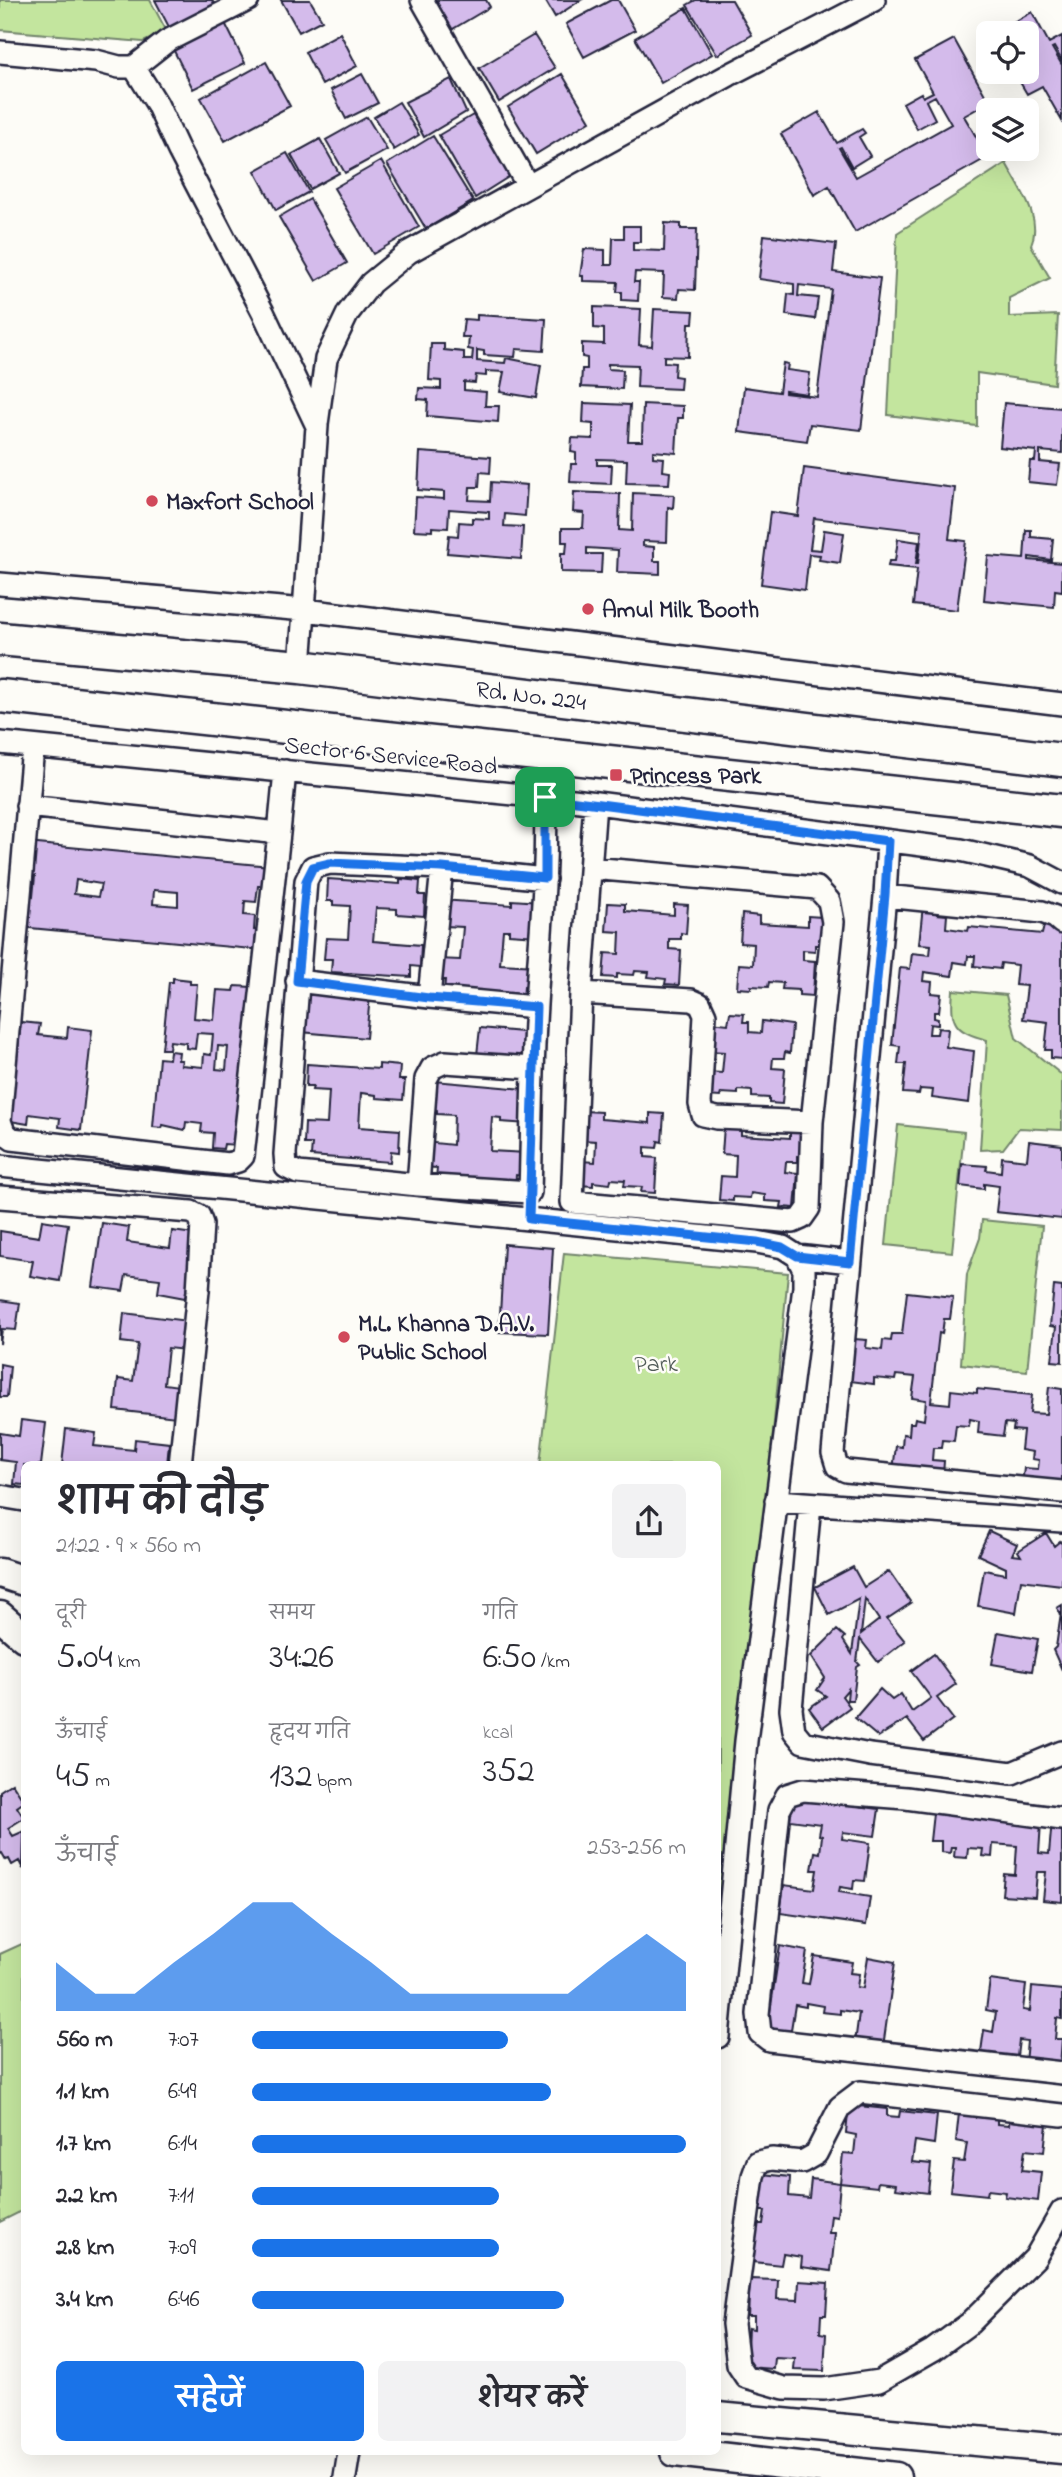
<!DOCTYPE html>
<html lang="hi">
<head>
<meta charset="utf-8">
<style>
  :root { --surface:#fff; --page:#f2f2f3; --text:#2b2b33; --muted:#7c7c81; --accent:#1a73e8 }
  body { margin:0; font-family:"Indie Flower","Playpen Sans Deva",sans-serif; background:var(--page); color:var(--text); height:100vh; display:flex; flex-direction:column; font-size:26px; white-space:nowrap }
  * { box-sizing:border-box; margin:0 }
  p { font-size:23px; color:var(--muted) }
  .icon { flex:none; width:38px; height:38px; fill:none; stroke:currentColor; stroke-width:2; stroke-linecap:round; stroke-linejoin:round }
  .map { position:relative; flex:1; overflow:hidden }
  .panel { position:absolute; left:21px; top:1461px; width:700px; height:994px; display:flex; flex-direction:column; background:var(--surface); border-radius:10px; box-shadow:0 7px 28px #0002 }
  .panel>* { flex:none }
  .tools { position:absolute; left:976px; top:21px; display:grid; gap:14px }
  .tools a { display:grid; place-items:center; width:63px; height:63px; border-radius:10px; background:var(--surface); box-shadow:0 7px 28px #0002; font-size:35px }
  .pin { position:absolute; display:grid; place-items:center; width:60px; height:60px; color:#fff; margin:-30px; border-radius:14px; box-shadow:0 4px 10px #0006 }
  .round { display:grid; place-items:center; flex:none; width:74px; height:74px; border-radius:10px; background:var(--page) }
  .headline { display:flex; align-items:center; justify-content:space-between; height:119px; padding:0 35px }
  h1 { font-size:38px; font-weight:600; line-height:52px }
  .stats { display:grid; grid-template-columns:repeat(3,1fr); gap:10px; height:119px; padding:7px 35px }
  .stats div { display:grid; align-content:center }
  .stats b { font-size:35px; font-weight:600 }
  .stats small { font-size:19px; font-weight:400 }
  .stats p { font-size:19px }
  .chart { height:196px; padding:14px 35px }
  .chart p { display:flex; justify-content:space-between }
  .chart svg { width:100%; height:126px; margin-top:7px; fill:var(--accent); opacity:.7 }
  .primary-button { display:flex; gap:14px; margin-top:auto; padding:14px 35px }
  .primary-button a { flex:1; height:80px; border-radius:10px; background:var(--accent); color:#fff; font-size:28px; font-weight:600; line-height:80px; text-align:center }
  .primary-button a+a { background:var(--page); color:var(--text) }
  ul { padding:0 35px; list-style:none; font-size:23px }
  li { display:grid; grid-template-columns:112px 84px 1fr; align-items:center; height:52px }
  li i { height:18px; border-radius:9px; background:var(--accent) }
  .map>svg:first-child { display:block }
</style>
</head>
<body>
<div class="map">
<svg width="1062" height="2477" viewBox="0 0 1062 2477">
  <rect width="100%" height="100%" fill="#fdfcf7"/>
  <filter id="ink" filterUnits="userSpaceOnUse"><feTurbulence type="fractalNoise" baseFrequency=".0143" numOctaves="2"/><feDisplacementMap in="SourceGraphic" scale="14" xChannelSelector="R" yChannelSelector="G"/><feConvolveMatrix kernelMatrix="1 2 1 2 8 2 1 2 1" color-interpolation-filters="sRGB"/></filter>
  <g filter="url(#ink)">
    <path fill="#c3e59e" stroke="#72846c" stroke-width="2" d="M0,0H150L165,28L155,37L143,42L0,30Z
      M1006,163C1019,188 1043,217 1031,245L1050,278L1009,298V317L1058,315L1054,384L977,373V426L888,415L897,233Z
      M953,990L1006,995L1016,1038L1062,1075V1130L1019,1128L1003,1149L980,1150L987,1040C954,1031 950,1024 953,990Z
      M898,1125L964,1132L952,1252L886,1245Z
      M982,1220L1042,1226L1027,1371L961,1364L967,1274L980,1238Z
      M564,1253L788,1273L718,2019V1465H540Z
      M24,1943V2210L0,2222V1954Z"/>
    <path fill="#d4bbeb" stroke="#22223b" stroke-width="2" fill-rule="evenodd" d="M155,0H212L215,6L170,29Z
      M281,0H310L322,20L299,32Z
      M430,0H486L490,7L446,33Z
      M545,0H581L555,17Z
      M611,0H618L635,30L584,57L566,24Z
      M696,0H732L752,35L717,55L687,5Z
      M686,8L712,54L661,83L635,38Z
      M1032,12L1049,43L1062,36V61L1054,47L1052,48L1062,65V121L1042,86L1027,94L1014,72H1027V33H994Z
      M222,17L245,63L193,89L170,43Z
      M340,33L357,66L322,85L305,52Z
      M534,35L555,68L499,102L479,68Z
      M954,39L989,102L964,116L988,157L855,232L829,186L814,195L781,134L819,112L837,143L862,129L865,133L859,137L870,156L852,167L841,147L839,148L856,177L951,124L935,96L926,101L935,119L917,129L903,103L921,93L923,97L933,92L915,60Z
      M266,62L290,106L225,141L201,98Z
      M362,74L378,103L346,119L331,90Z
      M562,74L590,121L536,154L508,107Z
      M451,79L466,112L424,137L405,102Z
      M399,102L419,135L394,150L374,117Z
      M473,115L510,176L475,198L439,135Z
      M367,117L387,150L345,173L326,140Z
      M433,136L473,201L426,229L387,164Z
      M320,139L339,173L310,189L291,155Z
      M287,153L309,192L276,210L255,171Z
      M381,161L419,227L373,254L334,188Z
      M310,199L347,263L316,281L279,217Z
      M665,223L681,224V229H697L695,290L679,289L678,298L663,297L664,273L635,272L634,282H639L638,301L622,300V292H617L618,282L583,281V276H580L584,249L605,250V265H612L613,238H624V226H640V242H633V250L664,251Z
      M764,235L836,244L833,272L880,278L861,430L810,424L807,441L739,432L744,387L779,392L783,363L788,364L787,370L810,373L807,394L785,391V393L817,397L831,289L799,285L798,296L818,298L815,319L786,315L788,294L794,295V284L759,279Z
      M594,307L641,309L639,345L652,346L654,309L694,311L693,323H689L688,357L664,356V362L675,363L674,376L681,377L680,389L637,387L638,365L608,364V369L623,370L622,389L581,387L582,369H587V358L582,357V343L604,344V329L594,328Z
      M477,315L546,319L544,351L516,349L515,357L484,355V351L477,350V361L505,363L506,358L541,365L536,398L500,392L504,372L486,371V376L476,375L475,383L464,382V390L486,392L485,406H499L498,422L427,416L428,400L418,399L419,388L441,389V381L429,380L431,344H444V350L464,352V360H472L473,350L468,349L469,337H462L464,319L477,320Z
      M584,403L630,405L628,441H642L643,404L683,406V418H678L676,453L653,451V457L664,458L663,471L670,472L669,484L626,483L627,460L597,459V465H612L611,484L570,482L571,464H576V453L571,452L572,438L593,439V424L583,423Z
      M1004,403L1062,408V453L1040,451V462L1060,464L1057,485L1028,482L1030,461H1035L1036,451L1000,447Z
      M420,452L491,457L490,473L480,472L479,487H470L469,500L490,501L491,482L527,485L525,516L505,514L504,526L523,527L521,559L447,553L449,535L458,536L459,522L472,523V518L489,519V512L449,509L448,528L432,527V531L414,530L416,497L444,499V492L418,490Z
      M804,468L955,488L949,539L966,541L957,610L913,605L917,569L888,566L889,561H895L898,539L919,542L916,564H918L922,531L814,518L810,549L821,550L824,530L844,533L840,563L819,560L820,555L809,554L805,590L761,584L770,512L798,516Z
      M574,492L620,494L619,530L632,531L633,493L674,495L673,508L668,507L667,542L643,541V546L654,547V561H660V574L617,572L618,550L587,548V554H602L601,573L561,572V553H566L567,542H562V528H583L584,513L573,512Z
      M1026,530H1031V537L1053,539L1051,560L1029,557V560L1062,563V591L1055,590L1054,607L984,600L988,556L1024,559Z
      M27,843L270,866L268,886H258L256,902L245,901L244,915L255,916L254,930L264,931L262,950L20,927L27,896L33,897L35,876H29ZM76,880L101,884L98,897L74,894ZM154,890L178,892V906L153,904Z
      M328,879L400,884V879L420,881L419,895H425L424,916L397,914V909L376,908L373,941L421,945L420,967L411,966V977L331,972L332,959H324L326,938L348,939L350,906L333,905V901H327Z
      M441,900L512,905V900L540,902L537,936L509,934V930H503L500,964L536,966L535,988L524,987L523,998L444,992L445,980H437L438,959L460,960L463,927L445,926Z
      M608,903L625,904V911L674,915V904L688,905L686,934L681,933V939H669V949L681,950L679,985L665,984L666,979L648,977L649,972L635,971L634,975L617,974V978L603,977L605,953L619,954L620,932L606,931Z
      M923,905L938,907L937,914L947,915L946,928L968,931L969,927L1042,934L1044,926L1062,928V1059L1051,1058V1050H1045L1048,1022L1023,1019L1027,986L1015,985L1017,965L1001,963L1000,969L974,966L975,956H968L967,964L954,962L952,976L924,972L923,981L932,982L931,993L941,994L939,1012H934V1018L938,1019V1025L930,1024L929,1034H937L938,1028L948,1029L946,1047L974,1051L969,1103L932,1098L933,1090L920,1089L919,1094L903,1093L906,1064H898L900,1046L892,1045L900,968L910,969L912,953L930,955L931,945L919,944Z
      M742,914L759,916V923L808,926V916L822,917L820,945H815V951L803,950V960L815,961L813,996L799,995V990L782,989L783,983L769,982L768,987L751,986V989L737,988L739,964L753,965L754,944L740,943Z
      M173,978L190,980V984H197L194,1018L214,1020L217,990L234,991L235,986L252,987L237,1145L224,1144L223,1149L212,1148L213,1133L201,1132L202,1124L186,1122L185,1130L163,1125L162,1128L153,1127L159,1058L169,1059L170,1051L179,1052L178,1060H182L181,1065L203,1067L204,1054L211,1055L213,1034L197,1033L195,1049L186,1048V1043L170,1041L169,1049H162L169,982H173ZM218,1046L228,1047L226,1070L216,1069Z
      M306,989L370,996L366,1038L301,1032Z
      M730,1013L744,1014L743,1022H749V1032L761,1033L762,1021L792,1025L790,1053L785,1052L784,1058H773L772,1068L785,1069L782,1104L769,1103V1098L752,1097V1091L738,1090V1094L721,1093L720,1097L707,1096L708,1072L722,1073L724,1052L709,1051L711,1022L728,1024Z
      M21,1022L40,1024L38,1035L67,1038L68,1027L92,1030L81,1130L59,1127L60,1118L29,1114L28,1124L10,1121Z
      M480,1028L533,1033L530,1060L477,1055Z
      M307,1064L379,1069V1064L400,1066L399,1080H405L403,1100L376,1098V1095L361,1093L359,1127L400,1130L399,1152L391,1151L390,1162L311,1156L312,1144H304L305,1123L327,1124L329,1091L312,1090L313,1086H306Z
      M434,1081L524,1089L528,1124L501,1122V1118L492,1117L490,1151L526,1153L524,1176L516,1175L515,1186L436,1180L437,1168L423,1167L425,1142L453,1145L454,1115L437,1114V1110L432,1109Z
      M584,1111L601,1112V1119L650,1123V1113L664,1114L662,1142L658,1141L657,1148L645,1147V1157L657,1158L655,1193L641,1192L642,1187L624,1186L625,1180L611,1179L610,1184L593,1182V1186L579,1185L581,1161L595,1162L596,1141L582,1140Z
      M724,1126L741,1127V1135L790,1138V1127L804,1129L802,1156H797V1162H786L785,1172L798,1173L795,1208L781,1207L782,1202L765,1201V1195L751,1193L750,1198L733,1197V1201L719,1200L721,1176L735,1177L736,1155L722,1154Z
      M1029,1141L1062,1145V1219L996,1212L999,1186L984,1184V1189L960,1186L962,1164L987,1166L986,1170L1001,1172L1002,1157L1027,1160Z
      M42,1220L68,1224L60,1281L30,1276L33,1261L0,1256V1231L39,1237Z
      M102,1223L129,1227L127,1242L170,1248L172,1231L194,1234L185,1298L158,1293L160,1279L126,1275L123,1291L93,1287Z
      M504,1244L553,1248L548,1334L499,1332Z
      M1054,1286L1062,1287V1362L1052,1361L1056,1327L1050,1326Z
      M907,1292L953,1297L950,1319H944L942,1334L939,1333L931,1402L950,1404L951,1390L977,1393V1389L1032,1395L1030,1413L1046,1414L1049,1387L1062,1389V1488L1022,1484L1024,1468L1038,1469L1039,1460L1032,1459L1033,1452L1021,1450L1023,1431L1013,1430L1014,1424L1005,1423L1003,1436L978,1433L979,1421L970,1419L969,1426L956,1425L954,1441L942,1440L941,1448H933L932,1460L944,1461L943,1475L893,1470L896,1446L902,1447L903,1434L909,1435L910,1423H914L915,1418L924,1420L926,1400L912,1398L915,1377L896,1375L895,1380L874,1378V1384L850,1381L854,1339L867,1340L866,1348L882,1350L883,1340L891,1341L892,1334H902Z
      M0,1300L20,1303L16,1330L2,1329L0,1344Z
      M124,1313L188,1321L185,1350L168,1348L164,1384L179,1386L176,1417L115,1410L118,1379L133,1381L138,1344L121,1342Z
      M0,1364L10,1366L7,1397H0Z
      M21,1420L46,1423L41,1465H24V1485L14,1484L16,1462L0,1460V1433L19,1436Z
      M66,1429L96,1433L94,1446L134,1450L135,1439L169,1443L167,1465H62Z
      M989,1531L1017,1544L1012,1555L1021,1556L1018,1551L1046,1533L1054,1546L1060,1541L1062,1544V1585L1021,1580L1016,1613L978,1606L984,1570L1006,1574V1568L978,1555Z
      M853,1567L864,1587L889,1571L911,1603L887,1619L905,1641L878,1662L860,1639L857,1662L860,1665L857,1667L853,1700H847L848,1689L842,1696L850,1707L823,1727L809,1708L826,1696L817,1690L825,1678L811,1656L837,1630L845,1637L843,1640L852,1654L859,1599L829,1615L815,1587ZM865,1599L879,1620L861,1634Z
      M1062,1605V1670L1053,1650L1056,1647L1061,1614L1057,1608Z
      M998,1632L1038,1639L1032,1671L992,1664Z
      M934,1654L956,1684L937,1698L953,1719L924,1741L907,1719L878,1737L855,1718L880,1689L892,1700L901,1694L912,1712L931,1698L911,1671Z
      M12,1783L24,1802L17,1807L24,1818L8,1828L13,1836L24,1831L23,1869L19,1861L12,1865L9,1859L6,1860L2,1853L0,1854V1791Z
      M793,1797L879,1809L875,1836L843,1832L842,1839L870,1843L865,1881L854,1880L853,1889L840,1887L839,1892L870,1897L866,1925L780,1913L784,1885L814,1889L817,1870H812L815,1852L820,1853L822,1836L819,1835L821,1824L790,1820Z
      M933,1813L1041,1822L1039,1853L1049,1854L1052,1820L1062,1822V1902L1043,1900L1046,1872H1037L1035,1897L1002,1895L1004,1874L1015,1875L1017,1846L993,1844L992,1857L982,1856L983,1849L968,1848L967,1858L954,1857L955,1847H951L950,1853L941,1852V1841H930Z
      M780,1946L807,1951L802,1983L809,1984L814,1956L852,1962L850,1973L859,1974L857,1987L863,1988L868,1957L895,1962L883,2047L855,2043L859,2013L840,2010V2014L822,2012L823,2006L806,2003V2007L795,2005L790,2036L767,2032Z
      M990,1980L1026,1985L1023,2010L1030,2011L1032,1987L1062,1990V2019L1057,2018L1055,2039H1062L1060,2066L1025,2063L1027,2041L1019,2040L1016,2064L980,2059L984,2030L993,2032L996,2012L986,2010Z
      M849,2105L887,2109V2116L899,2117L900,2111L937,2115L934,2144L915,2141L912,2162L931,2164L928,2193L895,2189L896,2184L878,2182L877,2187L840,2183L843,2153L854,2154L856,2135L846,2133Z
      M959,2113L997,2118V2124L1009,2125L1010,2119L1047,2124L1044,2152L1025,2150L1022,2170L1041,2172L1038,2201L1005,2197L1006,2192L988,2190L987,2195L950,2191L954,2161L964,2162L967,2143L956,2141Z
      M762,2174L790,2177L789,2196L809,2198L811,2179L840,2183L837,2216L831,2215L829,2233H835L831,2271L801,2267L802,2257L783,2254L781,2265L753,2262L757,2224H763L765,2211H759Z
      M750,2279L778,2280L777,2299L798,2300L799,2281L828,2283L826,2315H821L820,2333L826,2334L824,2371L794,2370L795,2359L775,2358L774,2369L746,2367L748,2328L754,2329V2316H748Z"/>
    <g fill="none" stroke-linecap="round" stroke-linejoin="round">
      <g stroke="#22223b" stroke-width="26">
        <path id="minor" d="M422,0L528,186
          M0,52L96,61L119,67H134L157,104L179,151L263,312L317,426L300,667
          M134,67L167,41L248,0
          M317,424L326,359L348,313L371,283L409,252L729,75L874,0
          M0,584L305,610L1062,704
          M0,743L573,800L961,850L1030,866L1062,883
          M27,806L279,833L243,1156L238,1161L228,1164L12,1139L4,1132L0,1121L33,747
          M279,833L285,771
          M888,841L885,896L833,1453L837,1466L846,1471L1062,1492
          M591,868L817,888L829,901L833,922L812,1122L809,1208L802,1218L793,1222L572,1202L581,993L595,803
          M545,879L442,868L330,863L313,867L306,881L285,1154L286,1167L298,1173L418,1185L530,1192C532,1130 532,1067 536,1005C540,936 548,867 545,797
          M885,896L1042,912L1055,917L1062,923
          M297,981L429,997L535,1007
          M581,993L691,1000L700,1004L705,1015L700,1104L703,1115L717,1118L812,1122
          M429,997L442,868
          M0,1166L757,1242L783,1247L797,1256L850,1262
          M418,1185L426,1079L432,1068L445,1062L533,1068
          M0,1197L191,1212L199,1216L202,1224L198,1291L180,1465
          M0,1496L24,1500
          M776,1501L1062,1521
          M810,1504L791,1709L794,1731L803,1742L870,1755L1012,1773L1062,1752
          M1062,1819L906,1798L803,1790L787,1795L779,1810L758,2014L760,2033L769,2040L1062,2073
          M718,2037L746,1741L804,1287V1270L797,1256
          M1062,2115L860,2092L840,2107L816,2154L802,2162L772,2159L758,2162L753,2176L733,2324L738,2365L746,2377L784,2388L824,2389L879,2381L933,2350L970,2323L1035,2258L1062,2211
          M345,2477L349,2452"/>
      </g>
      <g stroke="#22223b" stroke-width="33">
        <path id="tertiary" d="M0,1573L24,1581
          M0,1616L24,1637
          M718,2417L1062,2449
          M675,2452L896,2477"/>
      </g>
      <g stroke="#22223b" stroke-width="37">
        <g id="secondary">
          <path id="s1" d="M0,639L300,667L1062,760"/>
          <path d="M0,696L1062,811"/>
        </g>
      </g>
      <use href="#minor" stroke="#fdfcf7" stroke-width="21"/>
      <use href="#tertiary" stroke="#fdfcf7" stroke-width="28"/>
      <use href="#secondary" stroke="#fdfcf7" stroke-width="32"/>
    </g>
  </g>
  <g fill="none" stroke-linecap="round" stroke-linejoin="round" filter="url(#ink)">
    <g stroke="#fff" stroke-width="14">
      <path id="route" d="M545,797L888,841L885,895L850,1262L797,1256L782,1247L757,1242L529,1219L536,1007L429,998L297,981L306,881L313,867L330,863L442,868L545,878Z"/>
    </g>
    <use href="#route" stroke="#1a73e8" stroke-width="9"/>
  </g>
  <g fill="#d1495b" stroke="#fdfcf7" stroke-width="2.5">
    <circle cx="152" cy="501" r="7"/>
    <circle cx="588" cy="609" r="7"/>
    <rect x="609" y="768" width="14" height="14" rx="3.5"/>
    <circle cx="344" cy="1337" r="7"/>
  </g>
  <g text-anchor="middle" stroke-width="5" stroke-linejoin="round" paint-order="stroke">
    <g font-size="24" font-weight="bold" fill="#22223b" stroke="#fdfcf7" text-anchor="start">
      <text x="166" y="509">Maxfort School</text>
      <text x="602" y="617">Amul Milk Booth</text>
      <text x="630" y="783">Princess Park</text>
      <text x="358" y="1331">M.L. Khanna D.A.V.<tspan x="358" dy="28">Public School</tspan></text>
    </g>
    <g font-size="24" fill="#22223b" stroke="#fdfcf7">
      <text dy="8" stroke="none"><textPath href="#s1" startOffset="534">Rd. No. 224</textPath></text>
      <text transform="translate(391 755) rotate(6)" y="8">Sector 6 Service Road</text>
    </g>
    <g font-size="24" fill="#525c59" stroke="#fdfcf7">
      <text x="656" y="1371">Park</text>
    </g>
  </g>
</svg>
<div class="tools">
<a><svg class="icon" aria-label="locate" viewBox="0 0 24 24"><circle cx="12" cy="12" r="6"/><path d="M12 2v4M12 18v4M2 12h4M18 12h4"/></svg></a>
<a><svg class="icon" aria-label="layers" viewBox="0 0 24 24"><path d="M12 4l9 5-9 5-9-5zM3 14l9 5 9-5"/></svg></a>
</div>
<div class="pin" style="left:545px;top:797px;background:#1e9e55"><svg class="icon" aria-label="arrive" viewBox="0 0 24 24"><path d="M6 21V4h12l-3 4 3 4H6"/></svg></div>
<section class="panel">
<div class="headline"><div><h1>शाम की दौड़</h1><p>21:22 · 9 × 560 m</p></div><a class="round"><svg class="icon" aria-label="share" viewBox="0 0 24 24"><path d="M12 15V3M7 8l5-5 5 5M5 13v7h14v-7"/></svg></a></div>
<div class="stats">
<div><p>दूरी</p><b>5.04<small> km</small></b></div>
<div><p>समय</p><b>34:26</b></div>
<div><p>गति</p><b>6:50<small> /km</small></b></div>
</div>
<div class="stats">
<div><p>ऊँचाई</p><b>45<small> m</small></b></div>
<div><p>हृदय गति</p><b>132<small> bpm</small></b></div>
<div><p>kcal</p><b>352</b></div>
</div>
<div class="chart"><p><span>ऊँचाई</span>253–256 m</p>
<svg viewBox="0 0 160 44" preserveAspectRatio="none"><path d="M0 44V27L10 38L20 38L30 27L40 17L50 6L60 6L70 17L80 27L90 38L100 38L110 38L120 38L130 38L140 27L150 17L160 27V44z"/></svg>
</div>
<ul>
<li><b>560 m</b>7:07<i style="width:59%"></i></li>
<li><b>1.1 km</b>6:49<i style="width:69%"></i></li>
<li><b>1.7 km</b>6:14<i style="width:100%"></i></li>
<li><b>2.2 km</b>7:11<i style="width:57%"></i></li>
<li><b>2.8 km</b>7:09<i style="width:57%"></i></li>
<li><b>3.4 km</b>6:46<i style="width:72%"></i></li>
</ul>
<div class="primary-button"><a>सहेजें</a><a>शेयर करें</a></div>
</section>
</div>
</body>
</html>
